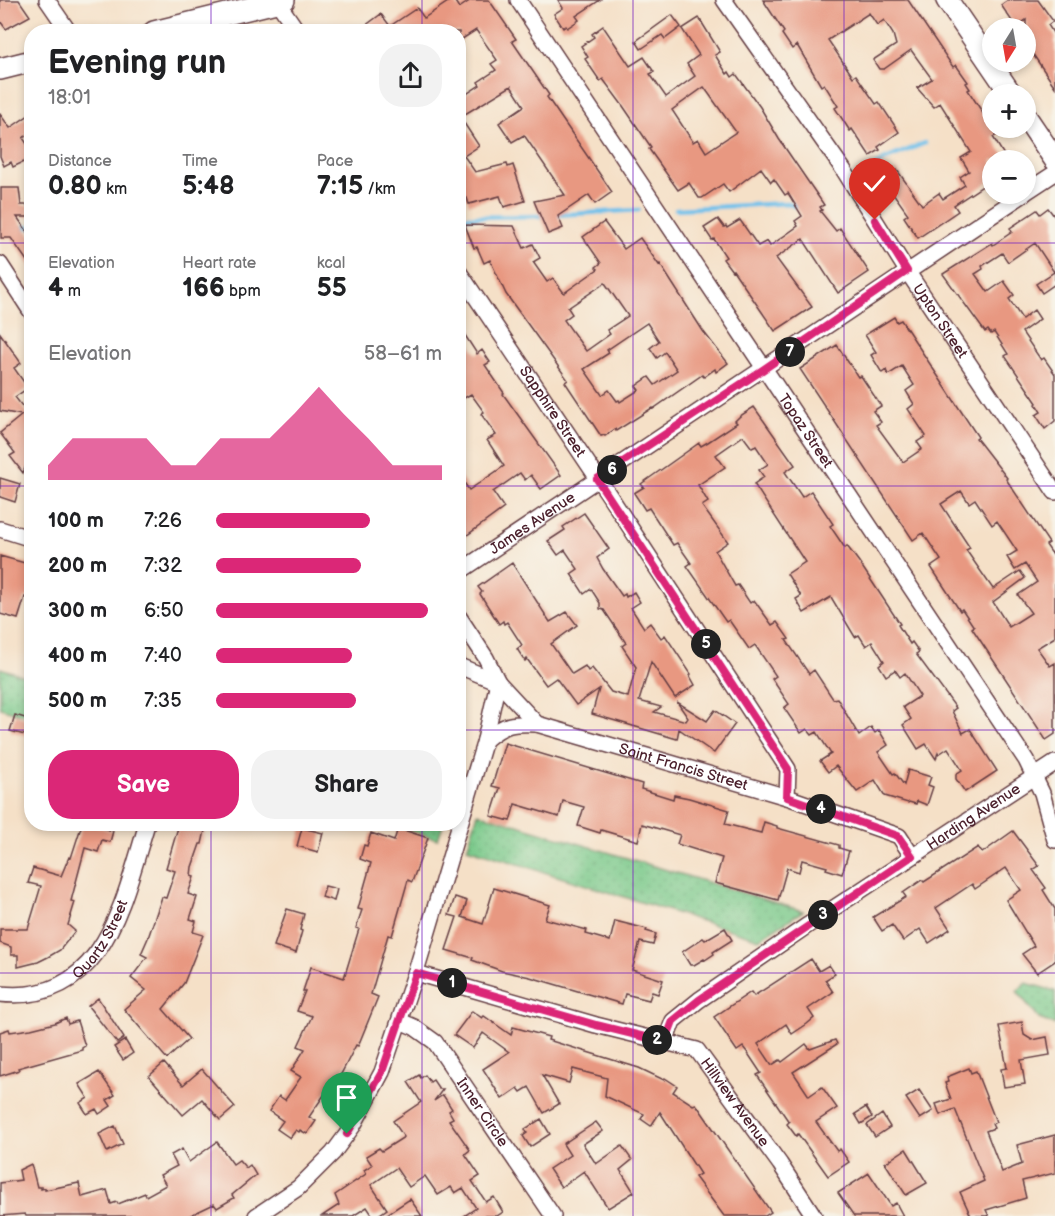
<!DOCTYPE html>
<html lang="en">
<head>
<meta charset="utf-8">
<style>
  :root { --surface:#fff; --page:#f2f2f2; --text:#202124; --muted:#757577; --accent:#db2777 }
  body { margin:0; font-family:"Balsamiq Sans",sans-serif; background:var(--page); color:var(--text); height:100vh; display:flex; flex-direction:column; font-size:22px; white-space:nowrap }
  * { box-sizing:border-box; margin:0 }
  p { font-size:20px; color:var(--muted) }
  .icon { flex:none; width:33px; height:33px; fill:none; stroke:currentColor; stroke-width:2; stroke-linecap:round; stroke-linejoin:round }
  .map { position:relative; flex:1; overflow:hidden }
  .side { position:absolute; left:24px; top:24px; width:442px; height:807px; display:flex; flex-direction:column; background:var(--surface); border-radius:24px; box-shadow:0 3px 9px #0003 }
  .side>* { flex:none }
  .needle { width:39px; rotate:191deg }
  .controls { position:absolute; left:982px; top:18px; display:grid; gap:12px }
  .controls a { display:grid; place-items:center; width:54px; height:54px; border-radius:50%; background:var(--surface); box-shadow:0 3px 9px #0003; font-size:30px }
  .pin { position:absolute; display:grid; place-items:center; width:51px; height:51px; color:#fff; margin:-62px -26px; border-radius:50% 50% 50% 0; rotate:-45deg; box-shadow:0 0 6px #0007 }
  .pin .icon { rotate:45deg }
  .km { position:absolute; width:30px; height:30px; margin:-15px; border-radius:50%; background:#222; color:#fff; font-size:16px; line-height:30px; text-align:center }
  .round { display:grid; place-items:center; flex:none; width:63px; height:63px; border-radius:24px; background:var(--page) }
  .head { display:flex; align-items:center; justify-content:space-between; height:102px; padding:0 24px }
  h1 { font-size:33px; font-weight:600; line-height:45px }
  .metrics { display:grid; grid-template-columns:repeat(3,1fr); gap:9px; height:102px; padding:6px 24px }
  .metrics div { display:grid; align-content:center }
  .metrics b { font-size:26px; font-weight:600 }
  .metrics small { font-size:16px; font-weight:400 }
  .metrics p { font-size:16px }
  .chart { height:168px; padding:12px 24px }
  .chart p { display:flex; justify-content:space-between }
  .chart svg { width:100%; height:108px; margin-top:6px; fill:var(--accent); opacity:.7 }
  .cta { display:flex; gap:12px; margin-top:auto; padding:12px 24px }
  .cta a { flex:1; height:69px; border-radius:24px; background:var(--accent); color:#fff; font-size:24px; font-weight:600; line-height:69px; text-align:center }
  .cta a+a { background:var(--page); color:var(--text) }
  ul { padding:0 24px; list-style:none; font-size:20px }
  li { display:grid; grid-template-columns:96px 72px 1fr; align-items:center; height:45px }
  li i { height:15px; border-radius:8px; background:var(--accent) }
  .map>svg:first-child { display:block }
</style>
</head>
<body>
<div class="map">
<svg width="1055" height="1216" viewBox="0 0 1055 1216">
  <defs>
    <pattern id="grass-dots" width="8" height="8" patternUnits="userSpaceOnUse" patternTransform="scale(1.5)"><rect width="8" height="8" fill="#79c98a"/><path d="M2 2h.1M6 6h.1" fill="none" stroke="#6aac77" stroke-width="1.8" stroke-linecap="round"/></pattern>
  </defs>
  <rect width="100%" height="100%" fill="#f7f3e8"/>
  <filter id="ink" filterUnits="userSpaceOnUse"><feTurbulence type="fractalNoise" baseFrequency=".0167" numOctaves="2"/><feDisplacementMap in="SourceGraphic" scale="12" xChannelSelector="R" yChannelSelector="G"/><feConvolveMatrix kernelMatrix="1 2 1 2 8 2 1 2 1" color-interpolation-filters="sRGB"/></filter>
  <filter id="wash" filterUnits="userSpaceOnUse"><feTurbulence type="fractalNoise" baseFrequency=".008" numOctaves="4" result="noise"/><feDisplacementMap in="SourceGraphic" scale="24" xChannelSelector="R" yChannelSelector="G"/><feGaussianBlur stdDeviation="1.35" result="paint"/><feColorMatrix in="noise" values="0 0 0 0 0 0 0 0 0 0 0 0 0 0 0 0 0 1.4 0 .05"/><feComposite in="paint" operator="in"/></filter>
  <g filter="url(#wash)">
    <rect width="100%" height="100%" fill="#f5e0c7"/>
    <path fill="url(#grass-dots)" stroke="#62745a" stroke-width="1.5" d="M0,668L31,678V717L0,708Z
      M478,813L803,911L759,939L467,848Z
      M388,824H443L438,839Z
      M1026,983L1055,991V1025L1039,1019L1017,991Z"/>
    <g fill="none" stroke-linecap="round" stroke-linejoin="round">
      <path stroke="#6fc1eb" stroke-width="4.5" d="M860,175L886,159L925,143
        M676,209L788,203L794,206L801,203
        M555,215L639,210
        M459,217L546,216
        M19,227H32"/>
    </g>
    <g id="blocks">
      <path fill="#e89881" fill-rule="evenodd" d="M0,0H19L30,16L6,29L0,21Z
        M451,0H454L459,8L471,0H489L516,39L512,41L549,95L547,97L612,192L595,204L589,195L558,216L563,228L548,234L534,201L565,195L524,135L512,142L499,123L524,106L511,86L460,117L479,146L464,156L475,172L507,164L508,167L513,165L525,201L504,207L500,196L469,204L467,198H465L464,196L459,197V99L480,85L478,82L496,70L491,64L497,60L476,30L459,41V32H357L381,14L390,26L417,8L424,18Z
        M558,0H600L576,16L579,20L567,28L566,26L563,28L554,14L563,8Z
        M763,0H908L953,67L956,65L968,82L966,83L970,89L968,90L988,121L993,119V128H1009L993,137L1007,160H993V179L954,205L958,211L918,238L904,217L908,214L883,179L897,170L922,205L939,193L943,199L965,185L960,177L969,171L961,158L971,152L940,103L934,107L917,88L932,79L911,50L884,69H879L873,60L896,45L893,34L884,20L877,25L869,13L828,40L853,77L856,75L876,104L879,102L899,132L878,147L880,150L870,156L852,129L850,131L835,108L838,106L824,84L821,86L797,45L792,49L782,34L784,32Z
        M1008,0H1038L1053,21L1048,25L1055,36V87L1026,44V20L1016,27L1001,5Z
        M672,15L681,27L665,39L662,35L641,49L636,41Z
        M699,18L720,52L715,55L727,74L729,72L732,77L736,74L760,107L779,139L824,205L820,207L822,210L820,211L836,231L840,228L869,272L838,293L803,239L776,258L812,307L775,331L733,270L732,271L723,259L726,257L714,239L712,240L704,228L718,219L724,227L726,226L727,228L740,220L758,246L767,241L770,246L798,226L795,221L802,216L788,193L785,195L774,179L771,182L761,168L729,192L723,184L702,198H699L689,183L678,190L649,149L651,147L623,106L603,79L600,81L585,59L588,57L581,46L594,37L592,34L603,26L630,66L644,57L654,72L650,74L666,97L695,76L687,64L699,55L682,29ZM704,87L736,132L706,152L698,139L693,142L672,110Z
        M32,113V132L23,138L32,151V158L13,167L11,162L4,166L0,156V114L10,128Z
        M1,188H19L21,205H29V217H17L32,238V268L11,238H1Z
        M1048,208L1055,217V284L1042,293L1036,284L1054,272L1035,243L1008,262L1002,253L982,266L983,269L975,274L988,292L1004,281L1014,295L1009,299L1022,319L1034,310L1040,319L1022,332L1041,360L1044,358L1055,374V421L1045,429L1036,415L1041,412L1036,404L1037,403L1005,356L1008,354L994,332L991,334L988,330L985,332L943,274L992,243L993,245L1012,232L1010,228L1037,210L1040,214Z
        M604,222L624,249L640,238L659,265L660,264L703,331L728,363L716,372L715,369L704,377L702,375L653,409L652,408L616,431L615,429L605,436L604,435L601,436L565,382L568,380L506,294L490,260L484,263L477,247L474,248L465,225L514,226L524,248L533,244L540,258L533,262L547,282L553,278L564,293L598,269L596,267L601,263L583,237ZM605,283L628,316L607,330L610,334L586,351L564,320L572,314L568,308ZM647,323L659,341L650,348L657,358L665,352L677,370L655,385L649,377L636,386L639,390L620,402L619,400L617,401L609,390L602,395L584,369L609,353L607,350Z
        M894,317L897,322L901,320L978,437L976,438L1007,478L1006,479L1049,543L1046,545L1055,558V637L1037,648L1050,666L1055,663V734L1046,740L972,628L974,627L962,609L960,611L931,567L941,560L923,533L913,540L800,369L837,345L858,377L861,376L881,406L873,411L881,422L876,425L903,462L922,449L917,442L926,436L908,409L914,404L906,391L914,385L902,366L888,375L886,370L882,373L871,355L876,352L865,335ZM961,491L969,503L975,499L992,525L997,521L1017,551L1007,557L1015,570L1025,564L1037,582L1018,595L1031,613L1009,627L993,602L1025,578L1020,571L993,589L966,550L970,548L941,504Z
        M459,326L477,354L482,350L490,362L485,365L504,393L503,394L561,475L541,489L531,475L525,480L520,473L493,492L504,508L459,541V475L469,490L504,466L487,440L496,435L481,414L484,412L471,394L459,401Z
        M0,333L21,363L14,368L28,388L15,397L32,419V477L25,468L23,473L10,456L15,453L0,433L22,415L0,411Z
        M754,407L795,465L785,472L802,497L811,491L833,524L830,526L845,548L847,546L859,562L900,624L898,625L910,644L912,642L919,652L916,654L956,708L952,711L963,733L970,729L997,771L965,792L956,779V774L962,770L948,748L939,754L938,752L936,759L926,744L918,749L903,725L911,719L903,707L920,696L905,673L900,677L895,670L886,676L879,665L884,661L872,642L866,646L859,635L855,637L831,597L804,613L796,599L801,596L787,574L805,562L754,484L764,477L759,470L768,464L756,446L752,448L743,436L716,455L725,467L698,485L708,502L702,506L728,542L715,551L735,586L738,585L750,603L754,600L772,625L777,622L789,639L786,640L809,674L814,670L833,699L837,698L859,736L871,727L875,733L879,730L888,745L878,752L893,774L895,773L904,785L908,770L931,777L928,785L933,787L927,805L917,801L916,804L909,802L908,803L885,796L875,780L857,792L836,766L828,772L820,761L831,754L817,732L812,735L807,729L801,733L784,708L789,704L772,679L776,676L755,645L749,649L729,620L726,622L687,566L691,563L677,543L673,545L649,508L645,510L634,493L644,487L641,484L699,443L701,446L708,442L737,423L735,421L740,416Z
        M0,478L20,484L15,502L0,497Z
        M584,513L609,549L597,558L603,569L622,596L625,594L626,597L634,592L640,602L631,608L644,628L650,623L661,638L665,635L691,674L690,676L695,685L675,698L651,662L639,701L661,707L654,712L686,721L688,718L677,702L707,721L715,710L735,724L714,753L679,729L677,739L592,714L599,689L576,705L556,678L546,685L527,659L525,661L517,649L522,645L507,622L504,624L503,621L499,624L480,594L482,592L478,587L512,563L550,622L567,612L577,625L551,644L572,674L585,666L588,671L592,668L611,692L628,697L636,667L622,646L626,643L604,610L600,609V603L591,589L584,594L571,574L578,569L565,550L558,555L548,541L565,530L563,527Z
        M0,556L32,565V599L25,597L18,619L0,614Z
        M15,715L32,720V737L10,731Z
        M505,743L642,784L641,789L673,799L674,795L689,798L729,810L725,824L761,833L764,822L777,826V828L839,845V848L849,851L842,874L826,869L827,867L802,860L799,872L787,868L778,900L715,883L722,858L677,844L680,835L642,824L638,841L601,830L600,833L578,826L584,807L563,801L559,817L515,804L510,821L491,816L500,788L492,786Z
        M82,824H89L113,831L110,842L102,840L98,852L85,848L71,901L75,902L68,925L75,931L60,950L48,957L38,962L18,967V955H11V947L0,943V929H28L41,886L28,883L33,868L61,876L69,857L71,858Z
        M179,824H199L206,826L202,844H200L192,867L191,876L194,877L188,894L197,897L190,919L196,921L193,932L203,935L184,983L163,1009L189,1039L167,1059L124,1009L146,990L131,978L147,957L141,954L148,938L162,897L166,898L175,871L166,868Z
        M302,828L323,833L318,852L297,846Z
        M398,828L428,838L412,882L408,880L392,936L388,935L371,994L378,997L358,1046L356,1045L338,1080L335,1079L309,1117L316,1121L307,1134L300,1130L299,1132L296,1130L290,1138L277,1129L283,1121L269,1111L279,1096L285,1100L301,1077L291,1071L305,1049L298,1046L312,1016L297,1011L305,991H303L311,967L344,978L359,929L356,928L362,910L358,909L371,863L360,859L364,845L367,846L371,833L394,841Z
        M1013,831L1039,866L1033,870L1046,888L1043,890L1055,909V961L1037,973L1022,954L1034,946L1006,900L1021,890L1006,868L975,889L972,884L936,908L950,929L929,943L920,929L903,941L892,925L882,931L873,917L906,897L903,893L922,880L924,882L978,847L982,853Z
        M325,886L337,889L334,901L322,897Z
        M494,888L550,905L545,919L587,930L586,934L610,941L615,921L647,929L646,931L656,934L653,945L640,942L632,970L663,980L658,994L652,992L649,1000L625,994L622,1004L530,977L502,971L472,960L473,958L446,950L457,917L449,915L455,897L467,901L462,917L483,924Z
        M287,909L304,914L300,930L302,931L296,953L274,946Z
        M725,928L732,940L713,952L714,954L705,960L704,959L694,965H690L682,952L703,938L705,940Z
        M811,959L819,971L829,965L835,974L825,980L833,992L808,1009L814,1018L807,1024L792,1034L786,1024L758,1044L772,1065L780,1060L782,1062L806,1044L810,1049L835,1040L837,1044L793,1072L809,1096L822,1087L837,1108L816,1122L837,1151L840,1149L849,1162L828,1176L798,1134L796,1136L787,1124L789,1122L757,1075L761,1073L747,1052L743,1047L737,1051L714,1017L751,992L754,996Z
        M98,998L124,1038L117,1043L88,1006Z
        M472,1011L482,1018L484,1016L511,1035L513,1027L549,1037L548,1040L639,1068L664,1080L665,1078L677,1086L673,1092L693,1105L696,1104L771,1212L765,1216H724L695,1177L700,1174L660,1112L651,1126L641,1119L644,1114L605,1096L607,1078L573,1069L569,1083L542,1075L559,1104L544,1113L529,1087L521,1092L518,1088L502,1099L483,1069L509,1052L483,1033L473,1048L454,1035Z
        M66,1018L68,1024L77,1021L85,1046L82,1048V1050L18,1068L19,1070L0,1076V1032L9,1029L10,1032L31,1029L55,1023Z
        M1022,1022L1024,1035L1032,1040L1047,1037L1050,1055L1021,1060L1025,1084L1004,1087L1001,1069L1007,1068L999,1026Z
        M125,1040L133,1053L123,1060L114,1047Z
        M164,1063L183,1085L202,1069L235,1107L220,1120L202,1099L183,1115L149,1076Z
        M969,1068L971,1073L976,1071L996,1122L992,1124L994,1128L986,1131L1002,1172L1022,1164L1017,1145L1055,1135V1173L1022,1181L1026,1198L986,1210L989,1216H971L960,1192L984,1181L955,1109L940,1115L936,1104L951,1099L945,1083L948,1082L947,1077Z
        M99,1072L115,1095L107,1100L111,1106L99,1114L96,1109L87,1114L80,1103L88,1098L79,1084Z
        M419,1075L421,1078L425,1075L430,1082L433,1080L439,1089H443L434,1101L443,1095L452,1109L449,1111L453,1118L449,1120L470,1150L465,1154L480,1176L472,1181L486,1202L494,1197L503,1212L497,1216H464L476,1208L463,1188L455,1193L451,1187L438,1195L425,1176L409,1187L396,1168L371,1185L387,1209L377,1216H373L367,1207L353,1216H322L339,1205L335,1195L366,1174L364,1170L372,1165L366,1156L379,1148L382,1151L404,1137L393,1121L421,1102L408,1082Z
        M919,1090L933,1111L920,1119L906,1098Z
        M866,1107L872,1117L861,1124L855,1114Z
        M882,1114L890,1127L875,1137L867,1125Z
        M541,1119L550,1134L530,1147L523,1136L527,1133L525,1129Z
        M596,1122L603,1131L583,1144L596,1164L622,1146L632,1160L620,1170L634,1192L608,1208L584,1171L561,1187L549,1169L570,1155L563,1144Z
        M115,1126L123,1144L107,1152L99,1134Z
        M217,1142L233,1164L239,1160L246,1168L250,1165L256,1175L232,1195L234,1198L217,1208L214,1204L189,1216H26L25,1214L0,1216V1183L21,1180L19,1170L31,1164L37,1187H41V1189L45,1188V1190L79,1183L82,1197L107,1190L111,1204L117,1202L118,1204L145,1193L146,1196L166,1185L160,1175L177,1166L171,1155L182,1149L189,1162Z
        M906,1149L927,1183L906,1195L885,1163Z
        M869,1173L891,1206L896,1203L903,1216H854L838,1193Z
        M410,1199L422,1216H384Z"/>
    </g>
  </g>
  <g filter="url(#ink)">
    <use href="#blocks" fill-opacity="0" stroke="#643c42" stroke-width="1.5"/>
    <g fill="none" stroke-linecap="round" stroke-linejoin="round">
      <g stroke="#643c42" stroke-width="18">
        <g id="minor">
          <path d="M47,0L69,32"/>
          <path d="M276,0L298,32"/>
          <path id="s1" d="M518,0L1026,760L1042,793L1055,840"/>
          <path id="s2" d="M724,0L843,169L907,271L1055,492"/>
          <path d="M1026,192L1055,173"/>
          <path d="M0,264L32,313"/>
          <path id="s3" d="M459,272L609,495L788,769L787,797"/>
          <path d="M0,529L32,539"/>
          <path id="s4" d="M459,572L1024,194"/>
          <path d="M459,617L486,658L498,682"/>
          <path id="s5" d="M459,666L498,682L537,724L787,797L899,836L912,856"/>
          <path d="M485,740C505,723 512,723 537,724"/>
          <path id="s6" d="M416,973L596,1025L697,1050L780,1164L814,1216"/>
          <path id="s7" d="M0,994C105,1005 123,900 147,824"/>
          <path id="s8" d="M400,1021L414,1027L435,1042L553,1216"/>
          <path id="s9" d="M665,1042L673,1021L699,1000L808,925L1055,763"/>
          <path d="M256,1216L298,1188L333,1153L353,1126L382,1072L417,968L485,740L498,682"/>
        </g>
      </g>
      <g stroke="#643c42" stroke-width="24">
        <path id="secondary" d="M947,0L1011,94
          M154,32L284,0
          M0,69L32,61
          M1026,117L1055,160"/>
      </g>
      <use href="#minor" stroke="#fff" stroke-width="15"/>
      <use href="#secondary" stroke="#fff" stroke-width="21"/>
    </g>
  </g>
  <g fill="none" stroke-linecap="round" stroke-linejoin="round" filter="url(#ink)">
    <g stroke="#fff" stroke-width="12">
      <path id="route" d="M347,1134L382,1072L416,973L596,1025L665,1042L673,1021L699,1000L912,856L898,836L787,797L788,769L597,479L764,369L907,271L875,220"/>
    </g>
    <use href="#route" stroke="#db2777" stroke-width="8"/>
  </g>
  <path fill="none" stroke="#7b2cbf" stroke-width="1.5" stroke-opacity="0.55" d="M211,0V32M422,0V32M633,0V1216M844,0V1216M0,243H32M459,243H1055M0,486H32M459,486H1055M0,730H32M459,730H1055M211,824V1216M422,824V1216M0,973H1055"/>
  <g text-anchor="middle" stroke-width="4.5" stroke-linejoin="round" paint-order="stroke">
    <g font-size="15" fill="#4a1f2b" stroke="#f7f3e8">
      <text dy="5" stroke="none"><textPath href="#s2" startOffset="387">Upton Street</textPath></text>
      <text dy="5" stroke="none"><textPath href="#s3" startOffset="168">Sapphire Street</textPath></text>
      <text dy="5" stroke="none"><textPath href="#s1" startOffset="518">Topaz Street</textPath></text>
      <text dy="5" stroke="none"><textPath href="#s4" startOffset="88">James Avenue</textPath></text>
      <text dy="5" stroke="none"><textPath href="#s5" startOffset="252">Saint Francis Street</textPath></text>
      <text dy="5" stroke="none"><textPath href="#s9" startOffset="386">Harding Avenue</textPath></text>
      <text dy="5" stroke="none"><textPath href="#s7" startOffset="124">Quartz Street</textPath></text>
      <text dy="5" stroke="none"><textPath href="#s6" startOffset="356">Hillview Avenue</textPath></text>
      <text dy="5" stroke="none"><textPath href="#s8" startOffset="126">Inner Circle</textPath></text>
    </g>
  </g>
</svg>
<div class="controls">
<a><svg class="needle" viewBox="-14 -14 28 28"><path d="M0-13l5 13h-10z" fill="#e53935"/><path d="M0 13l5-13h-10z" fill="#757577"/></svg></a>
<a>+</a>
<a>−</a>
</div>
<div class="pin" style="left:347px;top:1134px;background:#1e9e55"><svg class="icon" aria-label="arrive" viewBox="0 0 24 24"><path d="M6 21V4h12l-3 4 3 4H6"/></svg></div>
<div class="pin" style="left:875px;top:220px;background:#d93025"><svg class="icon" aria-label="check" viewBox="0 0 24 24"><path d="M5 12l5 5 9-10"/></svg></div>
<b class="km" style="left:452px;top:983px">1</b>
<b class="km" style="left:657px;top:1040px">2</b>
<b class="km" style="left:823px;top:915px">3</b>
<b class="km" style="left:821px;top:809px">4</b>
<b class="km" style="left:706px;top:644px">5</b>
<b class="km" style="left:612px;top:470px">6</b>
<b class="km" style="left:790px;top:352px">7</b>
<section class="side">
<div class="head"><div><h1>Evening run</h1><p>18:01</p></div><a class="round"><svg class="icon" aria-label="share" viewBox="0 0 24 24"><path d="M12 15V3M7 8l5-5 5 5M5 13v7h14v-7"/></svg></a></div>
<div class="metrics">
<div><p>Distance</p><b>0.80<small> km</small></b></div>
<div><p>Time</p><b>5:48</b></div>
<div><p>Pace</p><b>7:15<small> /km</small></b></div>
</div>
<div class="metrics">
<div><p>Elevation</p><b>4<small> m</small></b></div>
<div><p>Heart rate</p><b>166<small> bpm</small></b></div>
<div><p>kcal</p><b>55</b></div>
</div>
<div class="chart"><p><span>Elevation</span>58–61 m</p>
<svg viewBox="0 0 160 44" preserveAspectRatio="none"><path d="M0 44V38L10 27L20 27L30 27L40 27L50 38L60 38L70 27L80 27L90 27L100 17L110 6L120 17L130 27L140 38L150 38L160 38V44z"/></svg>
</div>
<ul>
<li><b>100 m</b>7:26<i style="width:68%"></i></li>
<li><b>200 m</b>7:32<i style="width:64%"></i></li>
<li><b>300 m</b>6:50<i style="width:94%"></i></li>
<li><b>400 m</b>7:40<i style="width:60%"></i></li>
<li><b>500 m</b>7:35<i style="width:62%"></i></li>
</ul>
<div class="cta"><a>Save</a><a>Share</a></div>
</section>
</div>
</body>
</html>
